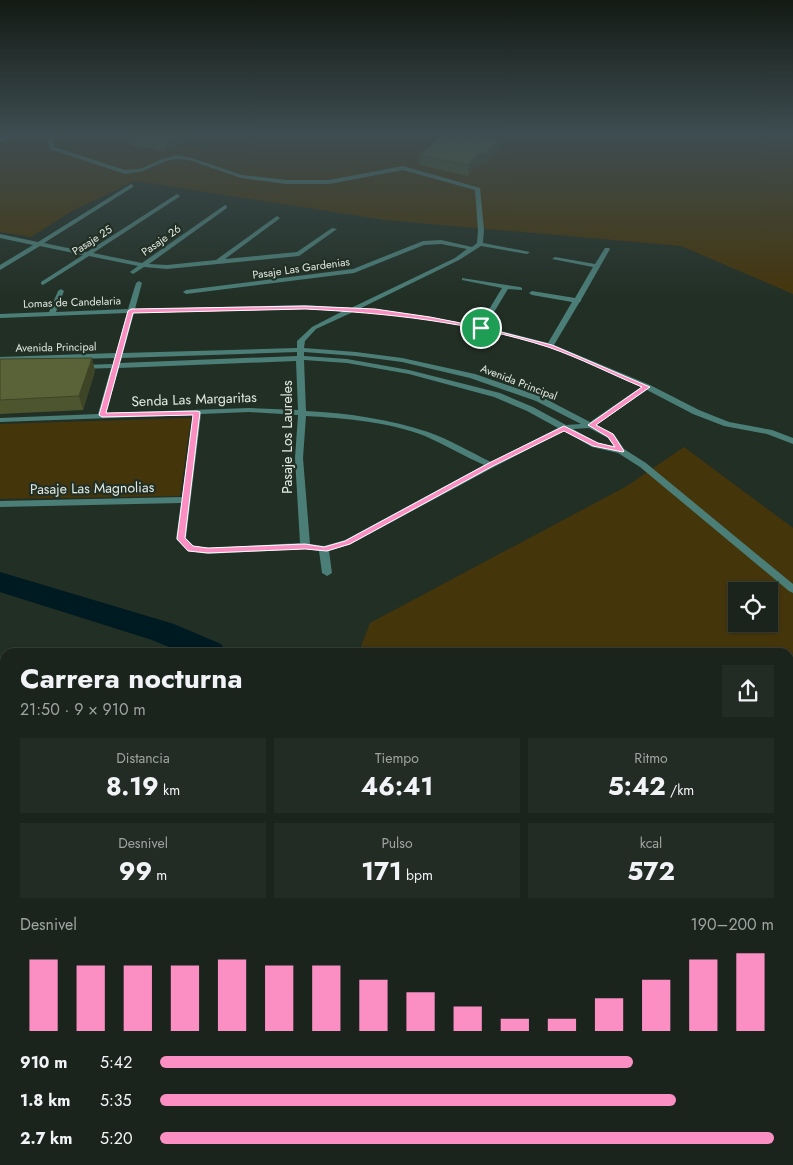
<!DOCTYPE html>
<html lang="es">
<head>
<meta charset="utf-8">
<style>
  :root { --surface:#1a231c; --page:#232b25; --text:#f1f3f6; --muted:#9fa4a3; --line:#38403b; --accent:#fb8fc4 }
  body { margin:0; font-family:Jost,sans-serif; background:var(--page); color:var(--text); height:100vh; display:flex; flex-direction:column; font-size:19px; white-space:nowrap }
  * { box-sizing:border-box; margin:0 }
  p { font-size:16px; color:var(--muted) }
  .icon { flex:none; width:28px; height:28px; fill:none; stroke:currentColor; stroke-width:2; stroke-linecap:round; stroke-linejoin:round }
  .map { position:relative; flex:1; overflow:hidden }
  .side { position:absolute; left:0px; top:648px; width:794px; height:518px; display:flex; flex-direction:column; background:var(--surface); border-radius:15px 15px 0 0; box-shadow:0 1px 4px #0004,0 0 0 1px var(--line) }
  .side>* { flex:none }
  .tools { position:absolute; left:728px; top:582px; display:grid; gap:10px }
  .tools a { display:grid; place-items:center; width:50px; height:50px; border-radius:0px; background:var(--surface); box-shadow:0 1px 4px #0004,0 0 0 1px var(--line); font-size:25px }
  .pin { position:absolute; display:grid; place-items:center; width:42px; height:42px; color:#fff; margin:-21px; border:2px solid #fff; border-radius:50%; box-shadow:0 1px 5px #0007 }
  .round { display:grid; place-items:center; flex:none; width:52px; height:52px; border-radius:0px; background:var(--page) }
  .head { display:flex; align-items:center; justify-content:space-between; height:85px; padding:0 20px }
  h1 { font-size:28px; font-weight:700; line-height:38px }
  .figures { display:grid; grid-template-columns:repeat(3,1fr); gap:8px; height:85px; padding:5px 20px }
  .figures div { display:grid; align-content:center; border-radius:0px; background:var(--page); text-align:center }
  .figures b { font-size:25px; font-weight:700 }
  .figures small { font-size:14px; font-weight:400 }
  .figures p { font-size:14px }
  .chart { height:140px; padding:10px 20px }
  .chart p { display:flex; justify-content:space-between }
  .chart svg { width:100%; height:90px; margin-top:5px; stroke:var(--accent); stroke-width:6 }
  ul { padding:0 20px; list-style:none; font-size:16px }
  li { display:grid; grid-template-columns:80px 60px 1fr; align-items:center; height:38px }
  li i { height:12px; border-radius:6px; background:var(--accent) }
  .map>svg:first-child { display:block }
</style>
</head>
<body>
<div class="map">
<svg width="793" height="1165" viewBox="0 0 793 1165">
  <rect width="100%" height="100%" fill="#222f25"/>
  <path fill="#45350b" fill-rule="evenodd" d="M0,135H793V294L681,246L385,220L135,181L72,211L31,237L0,232Z
    M191,418L180,496L0,499V424Z
    M684,447L793,528V1165H0V959L5,964V1160H789V652H359L370,623L627,486ZM736,591H769V624H736Z"/>
  <g fill="none" stroke-linecap="round" stroke-linejoin="round">
    <path fill="#001a21" fill-rule="evenodd" d="M0,572L174,624L221,644L226,652H181L152,640L0,592Z
      M424,1160H475L477,1165H426Z"/>
    <path fill="#4b7e77" fill-rule="evenodd" d="M51,135H56L52,140L54,147L125,170L140,169L162,159L177,155L192,158L242,175L287,180H329L403,166L480,188L484,230L483,243L530,252L527,254L481,246L459,260L361,308L430,317L479,326L502,288L462,280V278L520,287L522,288V290L508,289L485,327L548,343L572,302L532,295L529,293L532,291L575,298L593,267L552,259L555,257L595,264L605,248H609L610,249L581,300V301L579,303L554,345L650,385L699,410L729,422L772,430L793,438V444L767,434L724,426L693,414L647,390L596,425L614,434L624,449L646,463L793,584V593L789,591L640,467L618,453L592,447L564,431L494,467L351,544L329,551L332,573L327,576L322,573L319,551L305,549L208,554L188,551L176,539L181,503L0,507V501L182,497L193,415L0,422V418L98,414L111,368L81,369L77,367L81,365L113,364L114,358L0,361V357L116,353L127,313L0,318V314L49,312L58,291L61,289L64,291L56,312L128,309L136,283L139,281L142,283L135,309L305,305L351,308L455,258L467,249L441,244L424,245L354,273L186,294L183,292L186,290L353,269L423,241L441,240L472,247L477,243L478,230L475,190L403,170L329,184H287L241,178L189,160L177,159L166,161L143,171L125,174L50,149L48,140ZM305,309L343,311L312,327L297,341V348L123,353L134,313ZM353,312C415,315 488,328 547,347C579,358 610,374 641,387L590,422L542,397L475,374L402,358L356,352L304,348L305,341L316,329ZM297,352V356L120,363L122,358ZM304,352L356,356L402,362L470,378L536,401L581,424L566,425L533,407L500,393L409,370L347,359L304,356ZM304,360L347,363L409,374L494,397L527,411L558,428L491,462C470,452 449,439 428,432C389,419 347,413 306,411ZM296,361L298,410L249,408L106,413L119,368ZM249,412L298,415L295,458L300,543L208,548L194,546L186,538L201,414ZM306,416C343,418 390,422 425,436C445,445 464,456 484,465L345,540L324,546L310,544L303,458ZM589,428L608,438L614,447L598,443L573,429Z
      M131,184L133,185V187L44,243L87,252L177,194L180,196L179,197L93,253L142,263L225,205L227,206V208L149,264L167,265L216,260L277,216L280,218L279,219L225,259L297,252L332,228L337,229L299,256L167,269L144,267L133,274L130,272L138,266L89,256L43,285L41,284V282L83,255L40,246L0,270V265L33,245L0,238V234L38,242Z
      M0,720L5,722V732L0,730Z"/>
    <path fill="#4b7e77" fill-rule="evenodd" d="M8,135H14L0,142V139Z"/>
  </g>
  <path fill="#4d552f" d="M128,135H190L191,138L166,152L129,145Z
    M467,135H492V138L499,149L486,164L477,165L468,176L420,165V155L466,137Z
    M0,359L95,371L83,410L0,414Z"/>
  <path fill="#3e4526" d="M181,135H190L191,138L166,152L165,144Z
    M487,135H492V141L485,137Z
    M499,139V149L486,164L477,165L468,176V165L478,154Z
    M92,358L95,371L83,410L79,396Z"/>
  <path fill="#596337" stroke="#3e4526" d="M128,135H181L165,144L128,137Z
    M442,135L466,137L467,135H487L485,137L499,139L486,153L478,154L468,165L420,155Z
    M92,358L79,396L0,400V359Z"/>
  <linearGradient id="sky" x2="0" y2="1"><stop stop-color="#131a14"/><stop offset="0.45" stop-color="#3e4d51"/><stop offset="1" stop-color="#3e4d51" stop-opacity="0"/></linearGradient>
  <rect width="793" height="298" fill="url(#sky)"/>
  <path fill="#fb8fc4" stroke="#fff" fill-rule="evenodd" d="M305,306L375,309L430,317L481,327L552,345L650,387L596,425L613,434L624,451L623,452L593,446L564,431L493,466L350,544L327,551L305,549L208,553L188,551L177,539L193,415L102,417L99,415L128,311L131,309ZM305,309C387,313 470,322 548,347C580,358 611,374 642,387L588,425L608,437L615,447L598,443L564,426L489,463L345,541L324,547L305,544L208,548L193,546L185,538L200,412L197,411L106,413L133,313Z"/>
  <g text-anchor="middle" stroke-width="4.5" stroke-linejoin="round" paint-order="stroke">
    <g font-size="11" fill="#e1e9e2" stroke="#222f25">
      <text transform="translate(92 240) rotate(-33)" y="4">Pasaje 25</text>
      <text transform="translate(161 240) rotate(-35)" y="4">Pasaje 26</text>
      <text transform="translate(301 268) rotate(-8)" y="4">Pasaje Las Gardenias</text>
      <text transform="translate(72 302) rotate(-2)" y="4">Lomas de Candelaria</text>
      <text transform="translate(56 347) rotate(-1)" y="4">Avenida Principal</text>
      <text transform="translate(519 382) rotate(21)" y="4">Avenida Principal</text>
    </g>
    <g font-size="14" fill="#e1e9e2" stroke="#222f25">
      <text transform="translate(194 399) rotate(-2)" y="5">Senda Las Margaritas</text>
      <text transform="translate(287 437) rotate(-90)" y="5">Pasaje Los Laureles</text>
      <text transform="translate(92 488) rotate(-1)" y="5">Pasaje Las Magnolias</text>
    </g>
  </g>
</svg>
<div class="tools">
<a><svg class="icon" aria-label="locate" viewBox="0 0 24 24"><circle cx="12" cy="12" r="6"/><path d="M12 2v4M12 18v4M2 12h4M18 12h4"/></svg></a>
</div>
<div class="pin" style="left:481px;top:328px;background:#1e9e55"><svg class="icon" aria-label="arrive" viewBox="0 0 24 24"><path d="M6 21V4h12l-3 4 3 4H6"/></svg></div>
<section class="side">
<div class="head"><div><h1>Carrera nocturna</h1><p>21:50 · 9 × 910 m</p></div><a class="round"><svg class="icon" aria-label="share" viewBox="0 0 24 24"><path d="M12 15V3M7 8l5-5 5 5M5 13v7h14v-7"/></svg></a></div>
<div class="figures">
<div><p>Distancia</p><b>8.19<small> km</small></b></div>
<div><p>Tiempo</p><b>46:41</b></div>
<div><p>Ritmo</p><b>5:42<small> /km</small></b></div>
</div>
<div class="figures">
<div><p>Desnivel</p><b>99<small> m</small></b></div>
<div><p>Pulso</p><b>171<small> bpm</small></b></div>
<div><p>kcal</p><b>572</b></div>
</div>
<div class="chart"><p><span>Desnivel</span>190–200 m</p>
<svg viewBox="0 0 160 44" preserveAspectRatio="none"><path d="M5 44V9M15 44V12M25 44V12M35 44V12M45 44V9M55 44V12M65 44V12M75 44V19M85 44V25M95 44V32M105 44V38M115 44V38M125 44V28M135 44V19M145 44V9M155 44V6"/></svg>
</div>
<ul>
<li><b>910 m</b>5:42<i style="width:77%"></i></li>
<li><b>1.8 km</b>5:35<i style="width:84%"></i></li>
<li><b>2.7 km</b>5:20<i style="width:100%"></i></li>
</ul>
</section>
</div>
</body>
</html>
